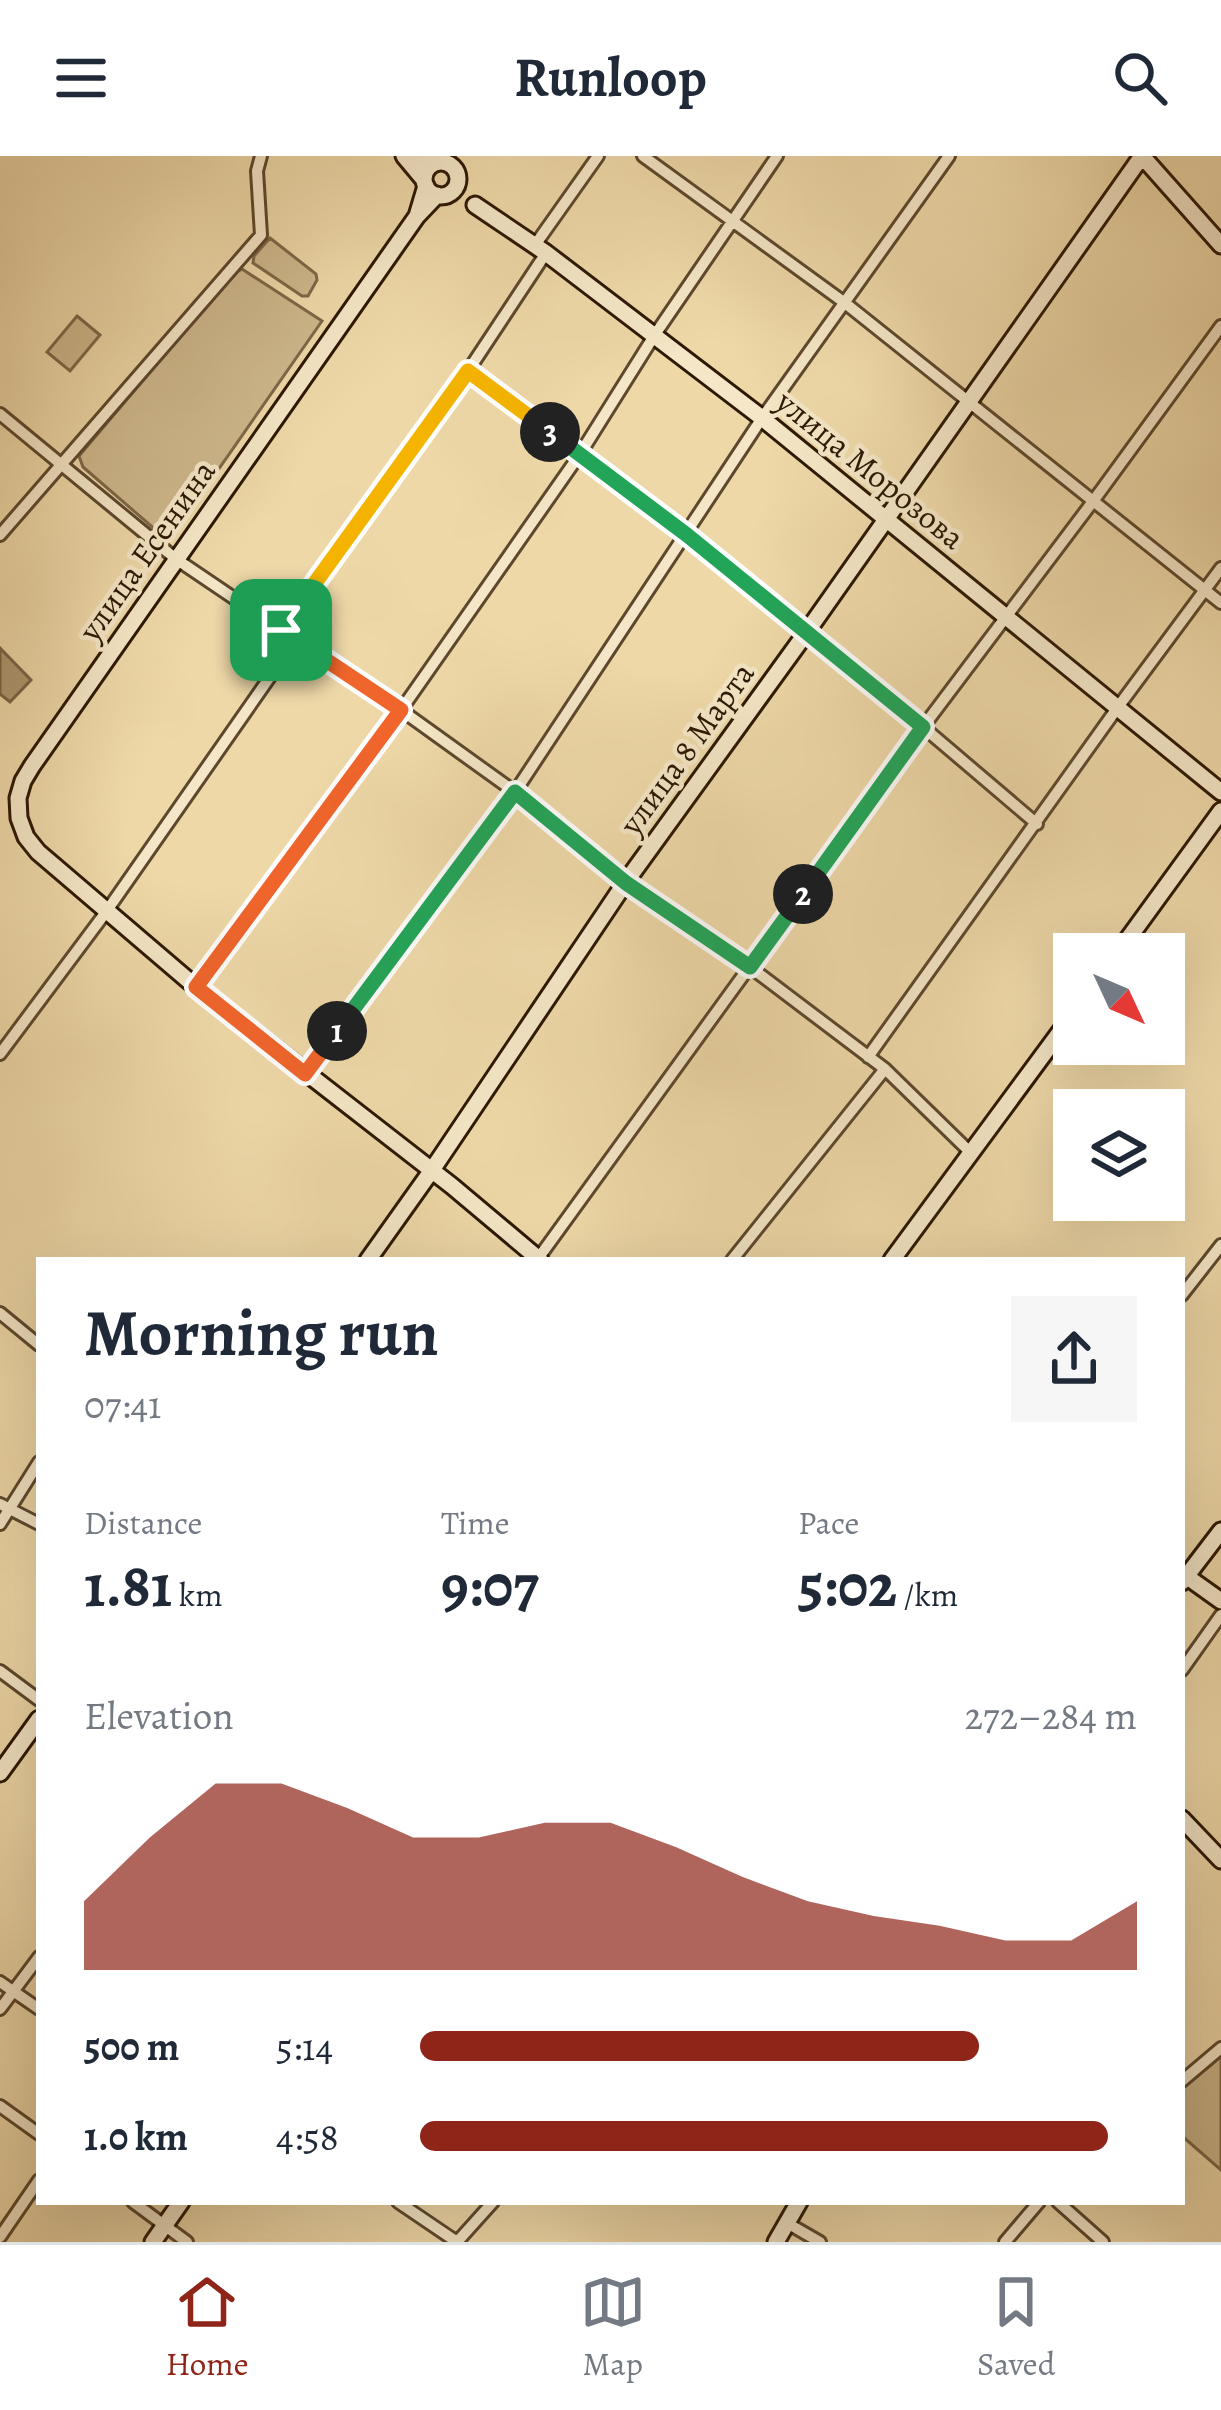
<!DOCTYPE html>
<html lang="en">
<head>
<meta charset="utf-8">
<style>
  :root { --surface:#fff; --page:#f6f6f7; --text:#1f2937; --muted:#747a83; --line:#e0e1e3; --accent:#8f2418 }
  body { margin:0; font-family:Alegreya,serif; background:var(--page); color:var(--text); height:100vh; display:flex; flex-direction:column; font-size:45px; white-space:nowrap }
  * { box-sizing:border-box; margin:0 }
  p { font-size:39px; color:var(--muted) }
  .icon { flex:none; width:66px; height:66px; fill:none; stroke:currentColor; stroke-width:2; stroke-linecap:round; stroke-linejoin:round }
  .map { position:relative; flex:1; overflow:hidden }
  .side { position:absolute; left:36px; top:1101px; width:1149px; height:948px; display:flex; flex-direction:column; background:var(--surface); border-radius:0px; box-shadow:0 12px 48px #0002 }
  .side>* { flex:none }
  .needle { width:78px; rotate:134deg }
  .buttons { position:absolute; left:1053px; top:777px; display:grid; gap:24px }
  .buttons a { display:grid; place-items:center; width:132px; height:132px; border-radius:0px; background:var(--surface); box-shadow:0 12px 48px #0002; font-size:60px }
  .pin { position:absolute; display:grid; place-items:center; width:102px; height:102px; color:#fff; margin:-51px; border-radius:24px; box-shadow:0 6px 18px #0006 }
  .km { position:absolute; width:60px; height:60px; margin:-30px; border-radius:50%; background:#222; color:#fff; font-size:33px; line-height:60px; text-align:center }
  .round { display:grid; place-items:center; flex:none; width:126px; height:126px; border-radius:0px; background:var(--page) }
  .summary { display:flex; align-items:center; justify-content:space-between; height:204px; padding:0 48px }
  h1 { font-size:66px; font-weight:700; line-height:90px }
  .figures { display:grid; grid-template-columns:repeat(3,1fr); gap:18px; height:204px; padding:12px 48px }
  .figures div { display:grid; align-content:center }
  .figures b { font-size:60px; font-weight:700 }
  .figures small { font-size:33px; font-weight:400 }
  .figures p { font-size:33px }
  .chart { height:336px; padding:24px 48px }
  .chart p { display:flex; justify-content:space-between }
  .chart svg { width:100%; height:216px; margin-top:12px; fill:var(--accent); opacity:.7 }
  ul { padding:0 48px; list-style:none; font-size:39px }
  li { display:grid; grid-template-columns:192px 144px 1fr; align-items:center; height:90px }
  li i { height:30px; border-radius:15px; background:var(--accent) }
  header { display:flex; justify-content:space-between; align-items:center; height:156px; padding:0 48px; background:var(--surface); font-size:54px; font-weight:700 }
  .menu { display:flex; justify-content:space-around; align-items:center; height:168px; border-top:3px solid var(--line); background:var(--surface); font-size:33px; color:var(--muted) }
  .menu a { display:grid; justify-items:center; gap:6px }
  .menu .on { color:var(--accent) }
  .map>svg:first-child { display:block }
</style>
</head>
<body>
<header><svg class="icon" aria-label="menu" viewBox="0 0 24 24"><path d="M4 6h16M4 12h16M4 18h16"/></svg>Runloop<svg class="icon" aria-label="search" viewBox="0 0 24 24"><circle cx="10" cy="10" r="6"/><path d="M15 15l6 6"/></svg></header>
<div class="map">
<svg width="1221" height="2086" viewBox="0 0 1221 2086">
  <rect width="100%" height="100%" fill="#eed8a8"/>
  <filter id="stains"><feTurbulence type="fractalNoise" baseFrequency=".00167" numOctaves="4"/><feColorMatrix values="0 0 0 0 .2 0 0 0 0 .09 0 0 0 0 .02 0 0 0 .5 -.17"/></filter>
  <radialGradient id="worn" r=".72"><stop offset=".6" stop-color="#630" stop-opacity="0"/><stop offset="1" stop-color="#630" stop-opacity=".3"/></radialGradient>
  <path fill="#cdb78c" stroke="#7d6848" stroke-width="3" d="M270,82L316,118L317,124L308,140H302L253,107L254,100Z
    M242,113L322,165L172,380L165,382L83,311L79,300L233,118Z
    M77,160L100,179L70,215L47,196Z
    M1221,1898V2014L1182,1980V1932Z"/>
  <path fill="#ac9770" stroke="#796445" stroke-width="3" d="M0,492L31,524L10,546L0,538Z"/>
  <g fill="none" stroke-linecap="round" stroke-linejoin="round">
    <g stroke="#5d482d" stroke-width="16">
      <path id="street" d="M643,0L845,147L1221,447
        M535,89L598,0
        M546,97L468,215L281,474L401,554L515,636L625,727L750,811L885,913L970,996
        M468,215L687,379L923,571L1037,668
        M0,258L176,403L281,474
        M0,379L261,79L257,15L261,0
        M196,831L401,554L580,298L654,180L777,0
        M0,898L106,756L295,485
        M868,901L1118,551L1221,412
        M305,918L515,636L762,262L949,0
        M537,1104L923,571L1094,344L1221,170
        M732,1104L885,913
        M1182,1139L1221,1089
        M0,1157L39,1189
        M0,1348L39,1368
        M0,1368L39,1306
        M1182,1514L1221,1459
        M0,1515L39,1544
        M0,1826L39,1853
        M0,1853L39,1801
        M1182,1925L1221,1892
        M0,1950L39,1978
        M133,2046L187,2086
        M398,2046L457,2086
        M1058,2046L1103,2086
        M787,2067L820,2086
        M0,2081L39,2024
        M457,2086L493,2046
        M1005,2086L1039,2046"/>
    </g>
    <g stroke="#2d1804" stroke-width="21">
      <path id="secondary" d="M1142,0L1221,89
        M424 23a17 17 0 1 1 34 0a17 17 0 1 1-34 0Z
        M424,24L404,0L432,8
        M426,30L417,60L437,39
        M475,49L546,97L762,262L1221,636
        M417,60L32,610L23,625L18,642L19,662L26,681L38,696L196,831L452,1030L540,1104
        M1117,798L1221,655
        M368,1104L432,1014L625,727L806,477L1142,0
        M892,1104L1074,857
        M1186,1420L1221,1445
        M1182,1426L1221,1375
        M0,1617L39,1563
        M1182,1663L1221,1704
        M153,2086L181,2046
        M776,2086L799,2046"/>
    </g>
    <use href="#street" stroke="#f4e6c6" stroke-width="10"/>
    <use href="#secondary" stroke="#f4e6c6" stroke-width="15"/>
  </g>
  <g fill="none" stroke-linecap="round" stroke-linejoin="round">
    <g stroke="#fff" stroke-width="24">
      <path id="split-1" d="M281,474L401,554L196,831L305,918L337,875"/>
    </g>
    <g stroke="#fff" stroke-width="24">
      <path id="split-2" d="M337,875L515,636L626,727L750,811L803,738"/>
    </g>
    <g stroke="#fff" stroke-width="24">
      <path id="split-3" d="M550,276L687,379L923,571L803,738"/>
    </g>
    <g stroke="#fff" stroke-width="24">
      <path id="split-4" d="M281,474L468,215L550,276"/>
    </g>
    <use href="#split-1" stroke="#f0652b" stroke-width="15"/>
    <use href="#split-2" stroke="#22a559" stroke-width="15"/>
    <use href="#split-3" stroke="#22a559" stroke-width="15"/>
    <use href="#split-4" stroke="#f5b400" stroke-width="15"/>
  </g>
  <g text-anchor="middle" stroke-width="9" stroke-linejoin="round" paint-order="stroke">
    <g font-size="33" fill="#2d1804" stroke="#f4e6c6">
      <text transform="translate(871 313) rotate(39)" y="12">улица Морозова</text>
      <text transform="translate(146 394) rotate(-55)" y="12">улица Есенина</text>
      <text transform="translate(686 592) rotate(-54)" y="12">улица 8 Марта</text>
    </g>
  </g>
  <rect width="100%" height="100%" filter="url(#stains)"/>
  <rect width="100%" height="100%" fill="url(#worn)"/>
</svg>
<div class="buttons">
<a><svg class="needle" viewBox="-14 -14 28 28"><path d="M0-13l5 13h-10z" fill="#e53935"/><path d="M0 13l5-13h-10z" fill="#747a83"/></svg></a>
<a><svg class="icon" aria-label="layers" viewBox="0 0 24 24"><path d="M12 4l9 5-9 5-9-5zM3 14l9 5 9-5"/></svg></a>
</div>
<div class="pin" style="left:281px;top:474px;background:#1e9e55"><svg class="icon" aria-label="arrive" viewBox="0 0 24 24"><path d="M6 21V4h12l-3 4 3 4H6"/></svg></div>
<b class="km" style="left:337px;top:875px">1</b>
<b class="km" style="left:803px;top:738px">2</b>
<b class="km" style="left:550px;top:276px">3</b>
<section class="side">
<div class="summary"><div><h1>Morning run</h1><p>07:41</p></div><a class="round"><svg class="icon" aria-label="share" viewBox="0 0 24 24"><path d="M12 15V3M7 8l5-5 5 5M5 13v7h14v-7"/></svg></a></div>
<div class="figures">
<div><p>Distance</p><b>1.81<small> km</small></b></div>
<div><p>Time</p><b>9:07</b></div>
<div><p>Pace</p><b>5:02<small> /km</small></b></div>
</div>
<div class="chart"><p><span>Elevation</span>272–284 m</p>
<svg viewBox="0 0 160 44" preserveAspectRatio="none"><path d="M0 44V30L10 17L20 6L30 6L40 11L50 17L60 17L70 14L80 14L90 19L100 25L110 30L120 33L130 35L140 38L150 38L160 30V44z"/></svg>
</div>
<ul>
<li><b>500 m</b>5:14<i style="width:78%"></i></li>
<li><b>1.0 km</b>4:58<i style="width:96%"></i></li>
</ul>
</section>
</div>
<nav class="menu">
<a class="on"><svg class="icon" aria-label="home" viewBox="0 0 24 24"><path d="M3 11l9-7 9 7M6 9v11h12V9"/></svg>Home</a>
<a><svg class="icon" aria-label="map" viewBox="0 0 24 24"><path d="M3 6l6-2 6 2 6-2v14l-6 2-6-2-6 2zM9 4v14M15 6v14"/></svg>Map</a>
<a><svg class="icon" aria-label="saved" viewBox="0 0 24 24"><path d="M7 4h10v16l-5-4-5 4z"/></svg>Saved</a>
</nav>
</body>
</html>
